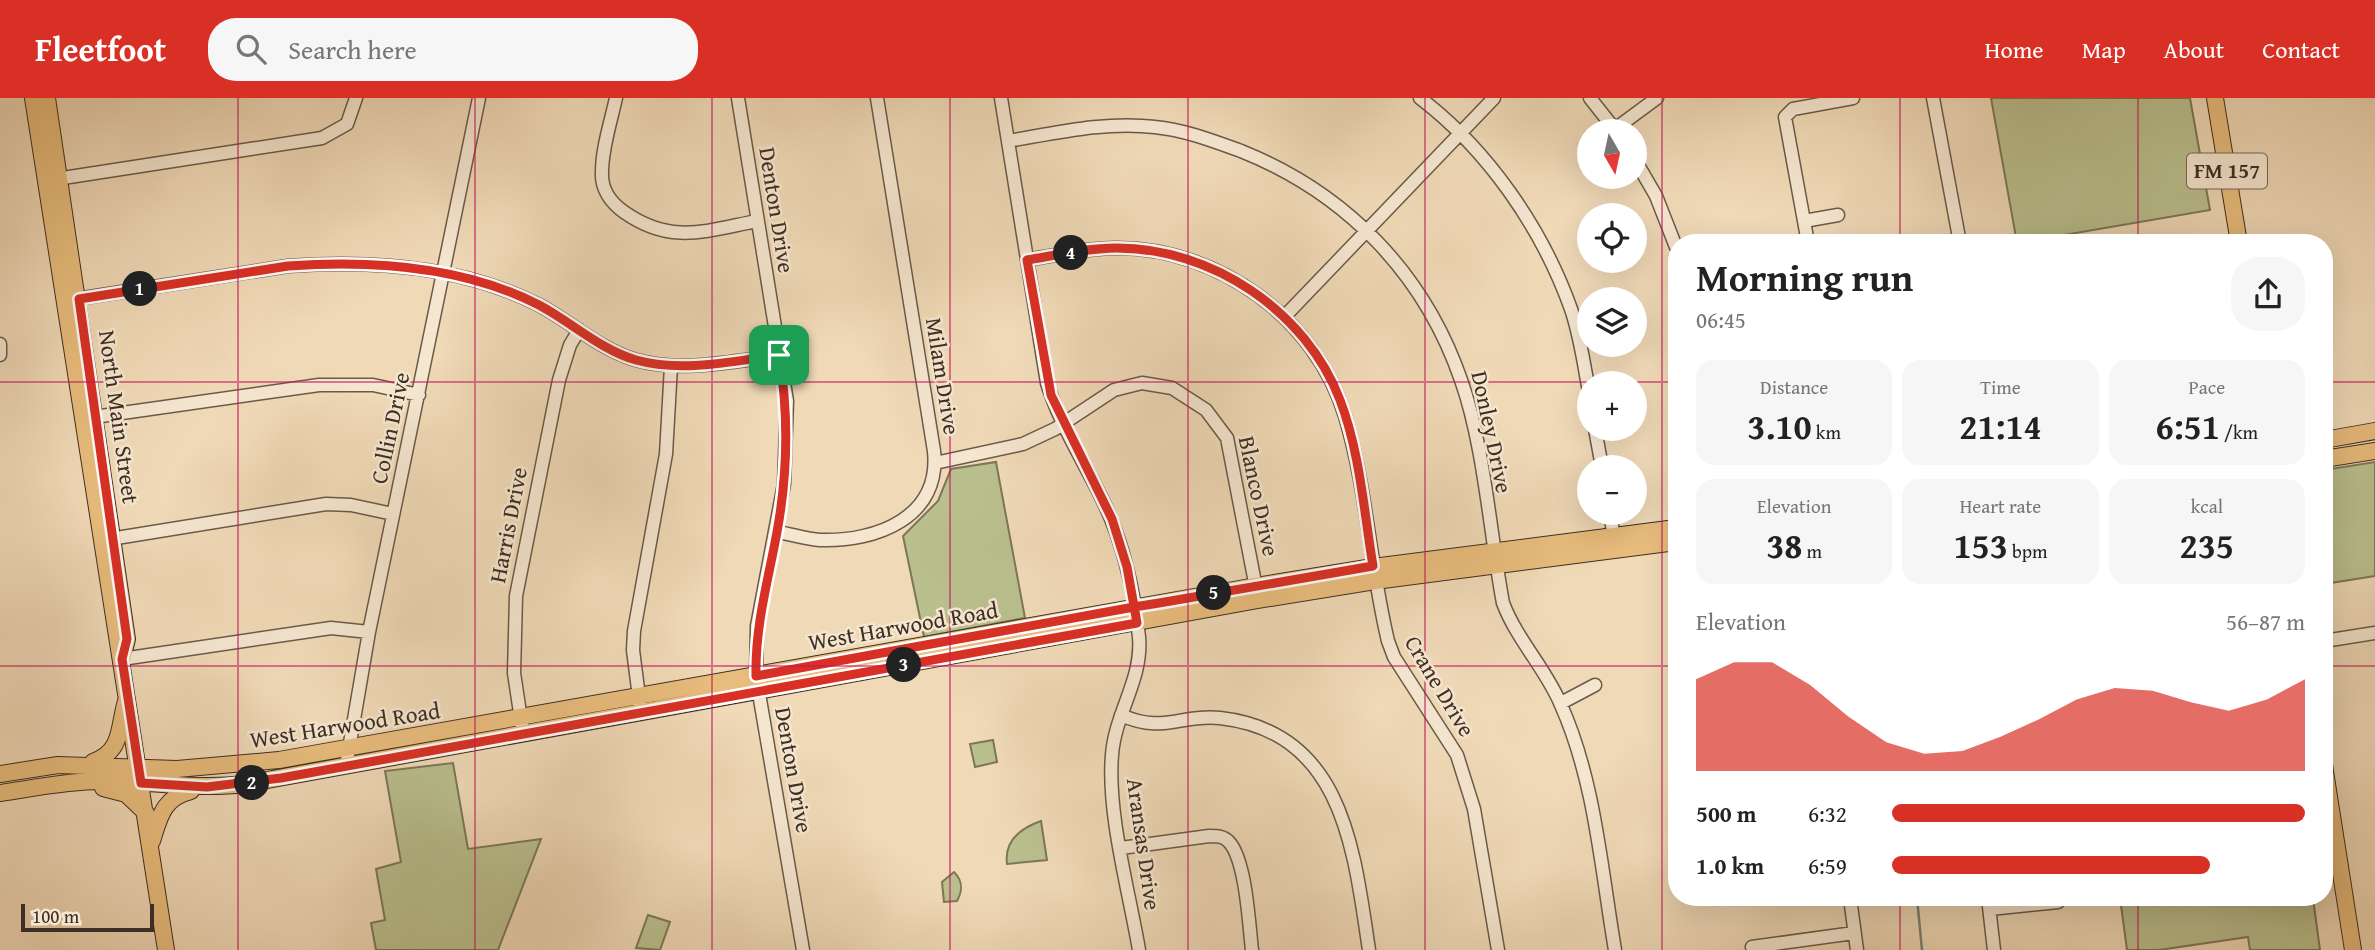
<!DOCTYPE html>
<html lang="en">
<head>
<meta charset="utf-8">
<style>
  :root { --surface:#fff; --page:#f6f6f6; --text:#222; --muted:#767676; --accent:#d93025 }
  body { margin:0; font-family:"Gentium Book Plus",serif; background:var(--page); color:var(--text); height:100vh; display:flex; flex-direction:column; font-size:26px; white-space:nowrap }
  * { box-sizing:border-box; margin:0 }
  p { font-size:23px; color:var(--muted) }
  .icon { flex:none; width:38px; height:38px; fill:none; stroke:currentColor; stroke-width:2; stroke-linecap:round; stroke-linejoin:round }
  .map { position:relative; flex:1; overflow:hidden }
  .sheet { position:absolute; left:1668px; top:136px; width:665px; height:672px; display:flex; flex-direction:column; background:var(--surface); border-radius:28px; box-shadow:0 7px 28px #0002 }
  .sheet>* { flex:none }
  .needle { width:46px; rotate:171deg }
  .tools { position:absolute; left:1577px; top:21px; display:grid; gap:14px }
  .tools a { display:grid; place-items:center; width:70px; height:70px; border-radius:50%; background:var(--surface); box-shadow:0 7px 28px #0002; font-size:35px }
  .scale { position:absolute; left:21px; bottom:18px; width:133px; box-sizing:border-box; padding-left:7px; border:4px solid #3d2f23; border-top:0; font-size:19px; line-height:24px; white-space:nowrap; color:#3d2f23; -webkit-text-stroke:5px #f5e6d0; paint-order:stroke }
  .pin { position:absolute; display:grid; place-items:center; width:60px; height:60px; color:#fff; margin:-30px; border-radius:14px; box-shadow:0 4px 10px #0006 }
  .km { position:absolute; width:35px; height:35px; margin:-18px; border-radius:50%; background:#222; color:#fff; font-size:19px; line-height:35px; text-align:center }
  .round { display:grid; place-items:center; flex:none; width:74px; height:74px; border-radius:28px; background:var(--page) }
  .overview { display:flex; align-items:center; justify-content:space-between; height:119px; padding:0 28px }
  h1 { font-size:38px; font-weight:600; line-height:52px }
  .metrics { display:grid; grid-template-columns:repeat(3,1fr); gap:10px; height:119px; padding:7px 28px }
  .metrics div { display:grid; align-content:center; border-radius:18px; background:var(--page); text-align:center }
  .metrics b { font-size:35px; font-weight:600 }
  .metrics small { font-size:19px; font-weight:400 }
  .metrics p { font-size:19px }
  .chart { height:196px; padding:14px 28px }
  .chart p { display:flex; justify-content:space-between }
  .chart svg { width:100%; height:126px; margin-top:7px; fill:var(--accent); opacity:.7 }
  ul { padding:0 28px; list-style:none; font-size:23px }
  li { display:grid; grid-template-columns:112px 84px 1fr; align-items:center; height:52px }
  li i { height:18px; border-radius:9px; background:var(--accent) }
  header { display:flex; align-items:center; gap:42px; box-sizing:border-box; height:98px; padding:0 35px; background:var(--accent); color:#fff }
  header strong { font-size:33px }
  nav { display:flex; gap:38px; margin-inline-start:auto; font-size:24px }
  .search { width:490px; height:63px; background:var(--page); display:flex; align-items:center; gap:18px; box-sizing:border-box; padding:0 24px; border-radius:28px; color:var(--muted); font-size:26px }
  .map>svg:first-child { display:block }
</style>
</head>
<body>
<header>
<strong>Fleetfoot</strong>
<div class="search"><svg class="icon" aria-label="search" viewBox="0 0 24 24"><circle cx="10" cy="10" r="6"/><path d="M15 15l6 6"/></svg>Search here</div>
<nav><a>Home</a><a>Map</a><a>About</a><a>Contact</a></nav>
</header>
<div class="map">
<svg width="2375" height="852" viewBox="0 0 2375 852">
  <rect width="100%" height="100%" fill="#f0d9b7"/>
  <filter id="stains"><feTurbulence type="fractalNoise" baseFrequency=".00286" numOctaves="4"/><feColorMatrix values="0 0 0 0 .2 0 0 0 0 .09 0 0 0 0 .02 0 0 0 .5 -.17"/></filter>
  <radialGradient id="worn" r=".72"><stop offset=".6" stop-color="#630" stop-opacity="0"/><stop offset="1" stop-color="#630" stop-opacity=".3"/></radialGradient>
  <path fill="#babf8e" stroke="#7c7758" stroke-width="2" d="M1991,0H2190L2210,112L2017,145Z
    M996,364L1025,520L924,539L903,438L938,403L951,371Z
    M2375,364V478L2324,486V372Z
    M993,642L997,664L975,669L970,646Z
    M453,665L468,751L541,741L498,852H376L371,825L385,822L376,771L401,764L385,673Z
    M1041,723L1047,762L1007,766C1004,743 1021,730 1041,723Z
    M954,774C963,783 963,792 957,803L944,804L942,784Z
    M2120,800H2313L2320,852H2250L2248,839L2159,852H2127Z
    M648,817L670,824L660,852L636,850Z"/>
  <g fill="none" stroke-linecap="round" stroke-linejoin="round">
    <path stroke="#758279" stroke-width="2.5" d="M1917,800L1922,852"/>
    <g stroke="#6a5a48" stroke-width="15">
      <path id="minor" d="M616,0C611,23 602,50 602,74C601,91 611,105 624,114C671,147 705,133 757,123
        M738,0L787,303L784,386L757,528L756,578L803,852
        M1001,0L1047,285C1060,327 1085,365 1104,405C1124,447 1134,493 1139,539C1143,581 1115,615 1112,657C1107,715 1129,793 1139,852
        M1420,0C1488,52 1542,130 1571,211C1580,237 1584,266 1589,294
        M1590,0L1616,33
        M1933,0L1960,145
        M1615,31L1657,0
        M1008,43C1056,35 1106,23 1155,29C1185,32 1213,43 1241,53C1346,95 1424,175 1461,282C1484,346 1490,436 1503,505C1517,542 1546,571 1561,607C1595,683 1601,770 1615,852
        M1634,60L1656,98L1676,149
        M50,82L322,40L347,26L356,0
        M1804,123L1838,117
        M1808,145L1785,19L1793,11L1853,0
        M1027,162C1057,157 1087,150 1117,150C1219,150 1316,221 1345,318C1367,391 1370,469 1388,543L1394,559L1457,657L1474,711L1498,852
        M70,202L288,168C371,162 463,168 539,207C571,224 601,252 636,262C683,275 733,263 780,257
        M1285,218L1494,0
        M0,246V257
        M87,320L319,287H373L419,297
        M1595,331L1602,369
        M935,365L1023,346L1055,331L1114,292L1142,285L1172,290L1206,312L1227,340L1257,495
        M1610,415L1615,446
        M777,434C791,436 806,441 820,442C877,444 941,419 934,353L877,0
        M104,442L326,406L351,407L393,416
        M2324,543L2375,535
        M122,561L331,530L369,534
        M1561,605L1595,587
        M640,607L633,552L634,533L666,356L671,268
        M1121,617C1163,636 1180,616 1220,620C1344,634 1354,753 1369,852
        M522,628L514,575L516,498L559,282L570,247L579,232
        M346,668L369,534L479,0
        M1121,750L1209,738C1217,738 1224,738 1229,744C1246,762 1249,827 1252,852
        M1850,800L1857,852
        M1988,800L1994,852
        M1990,811L2058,804
        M1752,849L1854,835"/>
    </g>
    <g stroke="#3d2f23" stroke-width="18">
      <path id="major" d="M33,0L166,852
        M47,0L127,541L122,561
        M2215,0L2239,145
        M2324,342L2375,333
        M2324,361L2375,353
        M93,664C123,653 118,630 126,603
        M2324,667L2353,852
        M0,676L58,667L177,671L279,662L1256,488L1373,469L1676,430
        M103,690L126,696L146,715
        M0,695C34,690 67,683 101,683C150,683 196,692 245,686L1258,502L1375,483L1676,444
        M152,743C160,718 163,700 191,693"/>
    </g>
    <use href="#minor" stroke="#f5e6d0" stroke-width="12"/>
    <use href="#major" stroke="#e8bc7c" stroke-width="16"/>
  </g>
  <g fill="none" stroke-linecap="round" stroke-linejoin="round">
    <g stroke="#fff" stroke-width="14">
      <path id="route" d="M779,257C733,263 683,275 636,262C601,252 571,224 539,207C463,168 371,162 288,168L79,201L127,541L122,561L141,685L207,689L281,680L1137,525L1127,469L1112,421L1051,297L1027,162C1057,157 1087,150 1117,150C1212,150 1306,213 1340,302C1360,354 1364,414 1373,468L1159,505L1134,509L756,578C755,528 768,483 777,434C788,374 789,317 779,257"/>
    </g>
    <use href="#route" stroke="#d93025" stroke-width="9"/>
  </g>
  <path fill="none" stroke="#c2185b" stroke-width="2" stroke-opacity="0.55" d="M238,0V852M475,0V852M712,0V852M950,0V852M1188,0V852M1425,0V852M1662,0V852M1900,0V145M2138,0V145M0,284H1676M2324,284H2375M0,568H1676M2324,568H2375M1900,800V852M2138,800V852"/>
  <g text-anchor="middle" stroke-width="5" stroke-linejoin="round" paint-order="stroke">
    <rect fill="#f5e6d0" stroke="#746657" stroke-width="2" x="2187" y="55.5" width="80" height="35" rx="5"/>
    <g font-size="21" font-weight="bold" fill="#3d2f23">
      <text x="2227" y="80">FM 157</text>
    </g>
    <g font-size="23" fill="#3d2f23" stroke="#f5e6d0">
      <text transform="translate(777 112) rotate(81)" y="8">Denton Drive</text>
      <text transform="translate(943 278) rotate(81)" y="8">Milam Drive</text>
      <text transform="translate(119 319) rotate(82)" y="8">North Main Street</text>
      <text transform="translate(390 330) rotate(-78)" y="8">Collin Drive</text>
      <text transform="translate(1492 334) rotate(78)" y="8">Donley Drive</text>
      <text transform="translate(1259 398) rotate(78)" y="8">Blanco Drive</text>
      <text transform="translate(508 427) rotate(-79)" y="8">Harris Drive</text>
      <text transform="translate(903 528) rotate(-10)" y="8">West Harwood Road</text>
      <text transform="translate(1440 588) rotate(59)" y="8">Crane Drive</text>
      <text transform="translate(345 627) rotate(-9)" y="8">West Harwood Road</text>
      <text transform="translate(794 672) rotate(80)" y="8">Denton Drive</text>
      <text transform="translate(1144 746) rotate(82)" y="8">Aransas Drive</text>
    </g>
  </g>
  <rect width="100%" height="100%" filter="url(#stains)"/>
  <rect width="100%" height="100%" fill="url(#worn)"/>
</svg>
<div class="tools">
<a><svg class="needle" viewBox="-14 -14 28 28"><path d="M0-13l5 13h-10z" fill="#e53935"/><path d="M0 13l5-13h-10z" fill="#767676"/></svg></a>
<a><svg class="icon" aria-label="locate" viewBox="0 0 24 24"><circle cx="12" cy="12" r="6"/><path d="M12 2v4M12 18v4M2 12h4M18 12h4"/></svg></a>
<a><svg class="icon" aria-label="layers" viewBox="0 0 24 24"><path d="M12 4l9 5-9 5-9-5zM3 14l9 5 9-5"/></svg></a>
<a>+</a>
<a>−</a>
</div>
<div class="scale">100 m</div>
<div class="pin" style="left:779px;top:257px;background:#1e9e55"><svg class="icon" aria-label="arrive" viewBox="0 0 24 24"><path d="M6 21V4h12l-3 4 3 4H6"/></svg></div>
<b class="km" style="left:140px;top:191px">1</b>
<b class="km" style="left:252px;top:685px">2</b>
<b class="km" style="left:904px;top:567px">3</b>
<b class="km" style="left:1071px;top:155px">4</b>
<b class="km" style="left:1214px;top:495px">5</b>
<section class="sheet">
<div class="overview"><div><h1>Morning run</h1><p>06:45</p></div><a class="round"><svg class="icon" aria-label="share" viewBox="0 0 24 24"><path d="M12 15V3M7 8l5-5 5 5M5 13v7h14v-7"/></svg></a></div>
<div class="metrics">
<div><p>Distance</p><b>3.10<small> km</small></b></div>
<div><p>Time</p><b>21:14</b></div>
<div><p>Pace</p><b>6:51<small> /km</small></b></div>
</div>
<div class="metrics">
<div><p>Elevation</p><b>38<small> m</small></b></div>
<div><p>Heart rate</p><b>153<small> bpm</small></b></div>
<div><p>kcal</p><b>235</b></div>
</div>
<div class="chart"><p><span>Elevation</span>56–87 m</p>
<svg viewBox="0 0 160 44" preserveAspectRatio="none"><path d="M0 44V12L10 6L20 6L30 14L40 25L50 34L60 38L70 37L80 32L90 26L100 19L110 15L120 16L130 20L140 23L150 19L160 12V44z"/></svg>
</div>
<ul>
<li><b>500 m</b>6:32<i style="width:100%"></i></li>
<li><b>1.0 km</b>6:59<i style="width:77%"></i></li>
</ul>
</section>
</div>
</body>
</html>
